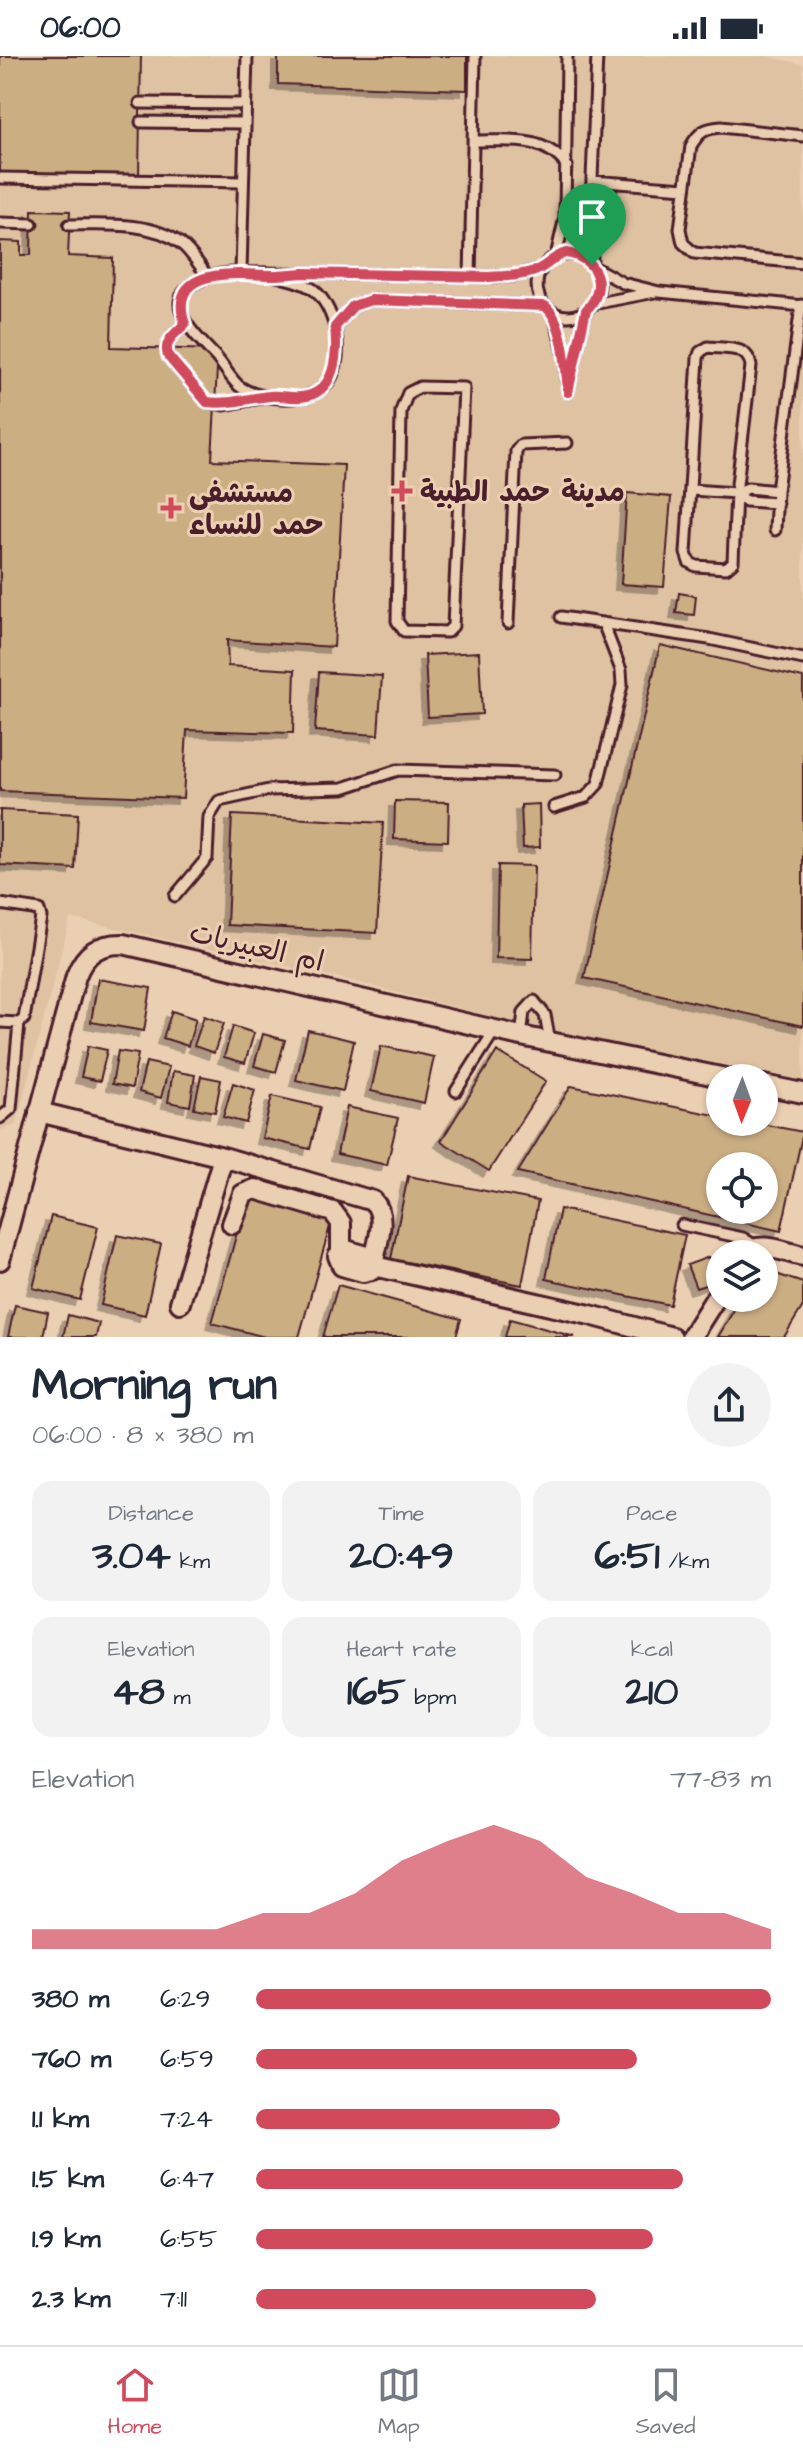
<!DOCTYPE html>
<html lang="en">
<head>
<meta charset="utf-8">
<style>
  :root { --surface:#fff; --page:#f2f2f3; --text:#1f2937; --muted:#747a83; --line:#e0e1e3; --accent:#d1495b }
  body { margin:0; font-family:"Architects Daughter","Playpen Sans Arabic",sans-serif; background:var(--page); color:var(--text); height:100vh; display:flex; flex-direction:column; font-size:30px; white-space:nowrap }
  * { box-sizing:border-box; margin:0 }
  p { font-size:26px; color:var(--muted) }
  .icon { flex:none; width:44px; height:44px; fill:none; stroke:currentColor; stroke-width:2; stroke-linecap:round; stroke-linejoin:round }
  .map { position:relative; height:1281px; overflow:hidden }
  .side { display:flex; flex-direction:column; background:var(--surface); flex:1 }
  .side>* { flex:none }
  .needle { width:52px; rotate:181deg }
  .tools { position:absolute; left:706px; top:1008px; display:grid; gap:16px }
  .tools a { display:grid; place-items:center; width:72px; height:72px; border-radius:50%; background:var(--surface); box-shadow:0 2px 6px #0004; font-size:40px }
  .pin { position:absolute; display:grid; place-items:center; width:68px; height:68px; color:#fff; margin:-82px -34px; border-radius:50% 50% 50% 0; rotate:-45deg; box-shadow:0 0 8px #0007 }
  .pin .icon { rotate:45deg }
  .round { display:grid; place-items:center; flex:none; width:84px; height:84px; border-radius:42px; background:var(--page) }
  .summary { display:flex; align-items:center; justify-content:space-between; height:136px; padding:0 32px }
  h1 { font-size:44px; font-weight:700; line-height:60px }
  .metrics { display:grid; grid-template-columns:repeat(3,1fr); gap:12px; height:136px; padding:8px 32px }
  .metrics div { display:grid; align-content:center; border-radius:20px; background:var(--page); text-align:center }
  .metrics b { font-size:40px; font-weight:700 }
  .metrics small { font-size:22px; font-weight:400 }
  .metrics p { font-size:22px }
  .chart { height:224px; padding:16px 32px }
  .chart p { display:flex; justify-content:space-between }
  .chart svg { width:100%; height:144px; margin-top:8px; fill:var(--accent); opacity:.7 }
  ul { padding:0 32px; list-style:none; font-size:26px }
  li { display:grid; grid-template-columns:128px 96px 1fr; align-items:center; height:60px }
  li i { height:20px; border-radius:10px; background:var(--accent) }
  .status { display:flex; justify-content:space-between; align-items:center; height:56px; padding:0 40px; background:var(--surface); direction:ltr }
  .status svg { height:22px; fill:currentColor }
  .tab-bar { display:flex; justify-content:space-around; align-items:center; height:112px; border-top:2px solid var(--line); background:var(--surface); font-size:22px; color:var(--muted) }
  .tab-bar a { display:grid; justify-items:center; gap:4px }
  .tab-bar .current { color:var(--accent) }
  .map>svg:first-child { display:block }
</style>
</head>
<body>
<div class="status"><b>06:00</b><svg viewBox="0 0 49 12"><path d="M0 12V9h3v3zM5 12V6h3v6zM10 12V3h3v9zM15 12V0h3v12zM26 1h20v11H26zM47 4h2v5h-2z"/></svg></div>
<div class="map">
<svg width="803" height="1281" viewBox="0 0 803 1281">
  <defs>
    <filter id="shadow"><feDropShadow dx="-6" dy="6" stdDeviation="0" flood-color="#0004"/></filter>
  </defs>
  <rect width="100%" height="100%" fill="#ebcfb2"/>
  <filter id="ink" filterUnits="userSpaceOnUse"><feTurbulence type="fractalNoise" baseFrequency=".0125" numOctaves="2"/><feDisplacementMap in="SourceGraphic" scale="16" xChannelSelector="R" yChannelSelector="G"/><feConvolveMatrix kernelMatrix="1 2 1 2 8 2 1 2 1" color-interpolation-filters="sRGB"/></filter>
  <g filter="url(#ink)">
    <path fill="#dfc2a2" d="M0,0H766L803,8V1024L529,970L340,922L70,862L16,1069L0,1074Z"/>
    <path fill="#ccae83" stroke="#4a1f2b" stroke-width="2" fill-rule="evenodd" filter="url(#shadow)" d="M0,0H141L139,119L0,116Z
      M278,0H467V34L278,28Z
      M32,154L70,155L68,200L113,202L111,291L218,294L212,404L344,409L334,591L227,584L228,610L295,614L293,677L187,674L183,742L0,735V185L21,186V199H31Z
      M627,437L671,441L664,531L621,528Z
      M679,537L696,540L694,559L676,557Z
      M660,589L803,622V970L584,922Z
      M479,596L482,658L428,661L425,599Z
      M319,616L382,620L378,679L315,675Z
      M395,745L449,746L448,785L394,783Z
      M539,748L540,791L523,792L521,749Z
      M0,754L78,758L75,813L0,809Z
      M232,759L383,767L377,877L227,869Z
      M498,809L534,810L532,903L496,902Z
      M98,923L151,932L144,975L91,966Z
      M172,955L196,963L188,990L163,982Z
      M204,960L224,967L214,997L194,990Z
      M233,970L254,977L245,1007L224,1001Z
      M308,974L354,985L343,1035L296,1024Z
      M263,978L285,984L276,1016L254,1010Z
      M88,990L107,994L100,1025L81,1021Z
      M381,990L434,1001L424,1047L371,1035Z
      M118,995L138,998L132,1032L112,1028Z
      M497,995L546,1025L489,1115L441,1085Z
      M146,1006L169,1011L161,1042L139,1036Z
      M173,1015L195,1019L190,1050L168,1046Z
      M201,1020L221,1024L215,1056L194,1052Z
      M233,1027L255,1034L246,1067L223,1061Z
      M571,1030L720,1060V1066H752L803,1076L781,1175L518,1116ZM720,1110H764V1154H720Z
      M272,1040L320,1051L310,1093L262,1082Z
      M347,1051L398,1062L387,1109L337,1098Z
      M408,1120L538,1145L522,1229L391,1203Z
      M247,1140L332,1163L299,1281H265L212,1267Z
      M560,1153L685,1179L670,1249L546,1223Z
      M51,1160L98,1171L80,1244L33,1232Z
      M117,1179L161,1188L145,1259L101,1249Z
      M709,1201L718,1225L696,1232L687,1209Z
      M764,1214L803,1227V1250L784,1281H718L741,1242H764Z
      M338,1229L461,1263L456,1281H323Z
      M15,1249L48,1256L43,1281H8Z
      M68,1259L99,1267L96,1281H63Z
      M510,1263L575,1281H505Z"/>
    <g fill="none" stroke-linecap="round" stroke-linejoin="round">
      <g stroke="#4a1f2b" stroke-width="15">
        <path id="lane" d="M140,47L245,48
          M141,66L244,67
          M803,80L721,71C705,72 699,76 691,90L680,173L683,187L694,197L803,207
          M474,85C509,85 544,79 567,110
          M0,122L243,126
          M592,125L685,132
          M0,167L32,168
          M69,169C104,169 150,165 180,187C191,195 199,209 208,221
          M537 229a31 31 0 1 1 62 0a31 31 0 1 1-62 0Z
          M556,200L565,161L567,0
          M592,209L591,147L597,0
          M594,211L623,227L659,236L803,250
          M241,216L247,0
          M273,219C286,223 303,225 314,234C337,253 347,306 326,329C308,348 259,345 239,330C230,322 224,310 216,301C195,278 153,243 205,222C230,212 274,219 303,217L489,221L514,220L541,213
          M470,221L475,0
          M593,248L655,236
          M553,256L565,300L567,327
          M185,268C175,278 163,285 168,300L207,346L225,349L266,341
          M335,271L353,250L371,244L545,250
          M708,291C726,293 748,289 751,310L736,437L733,506L726,512L696,510L689,506L686,497L698,302L700,296Z
          M420,331L464,332L453,570L447,576L404,575L397,565L401,355L408,337Z
          M568,336L586,254
          M691,434L736,437L748,432L777,435
          M736,437L746,445L777,447
          M775,474L777,435L801,249
          M561,561L709,583L803,603
          M508,567L516,395L521,389L567,387
          M554,751L586,741L598,728L622,629L621,614L603,567
          M175,840L207,802L209,761L219,745L269,734L343,732L398,714L555,719
          M0,848L39,854L41,861L24,963L19,967L0,966
          M521,980L524,956L534,945L545,959L550,986
          M456,1035L495,974
          M0,1062L11,1053L19,967
          M682,1169L743,1182L757,1191"/>
      </g>
      <g stroke="#4a1f2b" stroke-width="24">
        <path id="street" d="M764,1029L803,1037
          M39,1056L223,1101L373,1145C388,1160 377,1187 374,1205
          M232,1168L243,1138L255,1133L333,1156L341,1167V1196
          M346,1194L367,1200L374,1205L372,1214L363,1216L342,1210L338,1200Z
          M744,1198C760,1184 784,1196 803,1200
          M0,1204L76,920C85,897 98,888 123,888L521,980L726,1022
          M374,1210L590,1259L672,1281
          M180,1247L223,1101
          M691,1281L720,1235"/>
      </g>
      <use href="#lane" stroke="#ebcfb2" stroke-width="9"/>
      <use href="#street" stroke="#ebcfb2" stroke-width="18"/>
    </g>
  </g>
  <g fill="none" stroke-linecap="round" stroke-linejoin="round" filter="url(#ink)">
    <g stroke="#fff" stroke-width="16">
      <path id="route" d="M566,197C597,201 609,232 586,254L568,336C566,312 564,265 545,250L371,244L353,250L335,271C338,298 336,338 301,341C291,342 280,339 270,340C247,342 230,349 207,346L168,300C163,285 175,278 185,268C166,210 235,218 271,219C282,219 292,218 303,217L489,221C505,220 522,220 537,214C548,209 554,200 566,197Z"/>
    </g>
    <use href="#route" stroke="#d1495b" stroke-width="10"/>
  </g>
  <g fill="#d1495b" stroke="#ebcfb2" stroke-width="3">
    <path d="M398 423h8v8h8v8h-8v8h-8v-8h-8v-8h8z"/>
    <path d="M167 440h8v8h8v8h-8v8h-8v-8h-8v-8h8z"/>
  </g>
  <g text-anchor="middle" stroke-width="6" stroke-linejoin="round" paint-order="stroke">
    <g font-size="28" font-weight="bold" fill="#4a1f2b" stroke="#ebcfb2" text-anchor="start">
      <text x="420" y="445">مدينة حمد الطبية</text>
      <text x="189" y="446">مستشفى<tspan x="189" dy="32">حمد للنساء</tspan></text>
    </g>
    <g font-size="28" fill="#4a1f2b" stroke="#ebcfb2">
      <text transform="translate(257 890) rotate(13)" y="10">ام العبيريات</text>
    </g>
  </g>
</svg>
<div class="tools">
<a><svg class="needle" viewBox="-14 -14 28 28"><path d="M0-13l5 13h-10z" fill="#e53935"/><path d="M0 13l5-13h-10z" fill="#747a83"/></svg></a>
<a><svg class="icon" aria-label="locate" viewBox="0 0 24 24"><circle cx="12" cy="12" r="6"/><path d="M12 2v4M12 18v4M2 12h4M18 12h4"/></svg></a>
<a><svg class="icon" aria-label="layers" viewBox="0 0 24 24"><path d="M12 4l9 5-9 5-9-5zM3 14l9 5 9-5"/></svg></a>
</div>
<div class="pin" style="left:592px;top:209px;background:#1e9e55"><svg class="icon" aria-label="arrive" viewBox="0 0 24 24"><path d="M6 21V4h12l-3 4 3 4H6"/></svg></div>
</div>
<section class="side">
<div class="summary"><div><h1>Morning run</h1><p>06:00 · 8 × 380 m</p></div><a class="round"><svg class="icon" aria-label="share" viewBox="0 0 24 24"><path d="M12 15V3M7 8l5-5 5 5M5 13v7h14v-7"/></svg></a></div>
<div class="metrics">
<div><p>Distance</p><b>3.04<small> km</small></b></div>
<div><p>Time</p><b>20:49</b></div>
<div><p>Pace</p><b>6:51<small> /km</small></b></div>
</div>
<div class="metrics">
<div><p>Elevation</p><b>48<small> m</small></b></div>
<div><p>Heart rate</p><b>165<small> bpm</small></b></div>
<div><p>kcal</p><b>210</b></div>
</div>
<div class="chart"><p><span>Elevation</span>77–83 m</p>
<svg viewBox="0 0 160 44" preserveAspectRatio="none"><path d="M0 44V38L10 38L20 38L30 38L40 38L50 33L60 33L70 27L80 17L90 11L100 6L110 11L120 22L130 27L140 33L150 33L160 38V44z"/></svg>
</div>
<ul>
<li><b>380 m</b>6:29<i style="width:100%"></i></li>
<li><b>760 m</b>6:59<i style="width:74%"></i></li>
<li><b>1.1 km</b>7:24<i style="width:59%"></i></li>
<li><b>1.5 km</b>6:47<i style="width:83%"></i></li>
<li><b>1.9 km</b>6:55<i style="width:77%"></i></li>
<li><b>2.3 km</b>7:11<i style="width:66%"></i></li>
</ul>
</section>
<nav class="tab-bar">
<a class="current"><svg class="icon" aria-label="home" viewBox="0 0 24 24"><path d="M3 11l9-7 9 7M6 9v11h12V9"/></svg>Home</a>
<a><svg class="icon" aria-label="map" viewBox="0 0 24 24"><path d="M3 6l6-2 6 2 6-2v14l-6 2-6-2-6 2zM9 4v14M15 6v14"/></svg>Map</a>
<a><svg class="icon" aria-label="saved" viewBox="0 0 24 24"><path d="M7 4h10v16l-5-4-5 4z"/></svg>Saved</a>
</nav>
</body>
</html>
